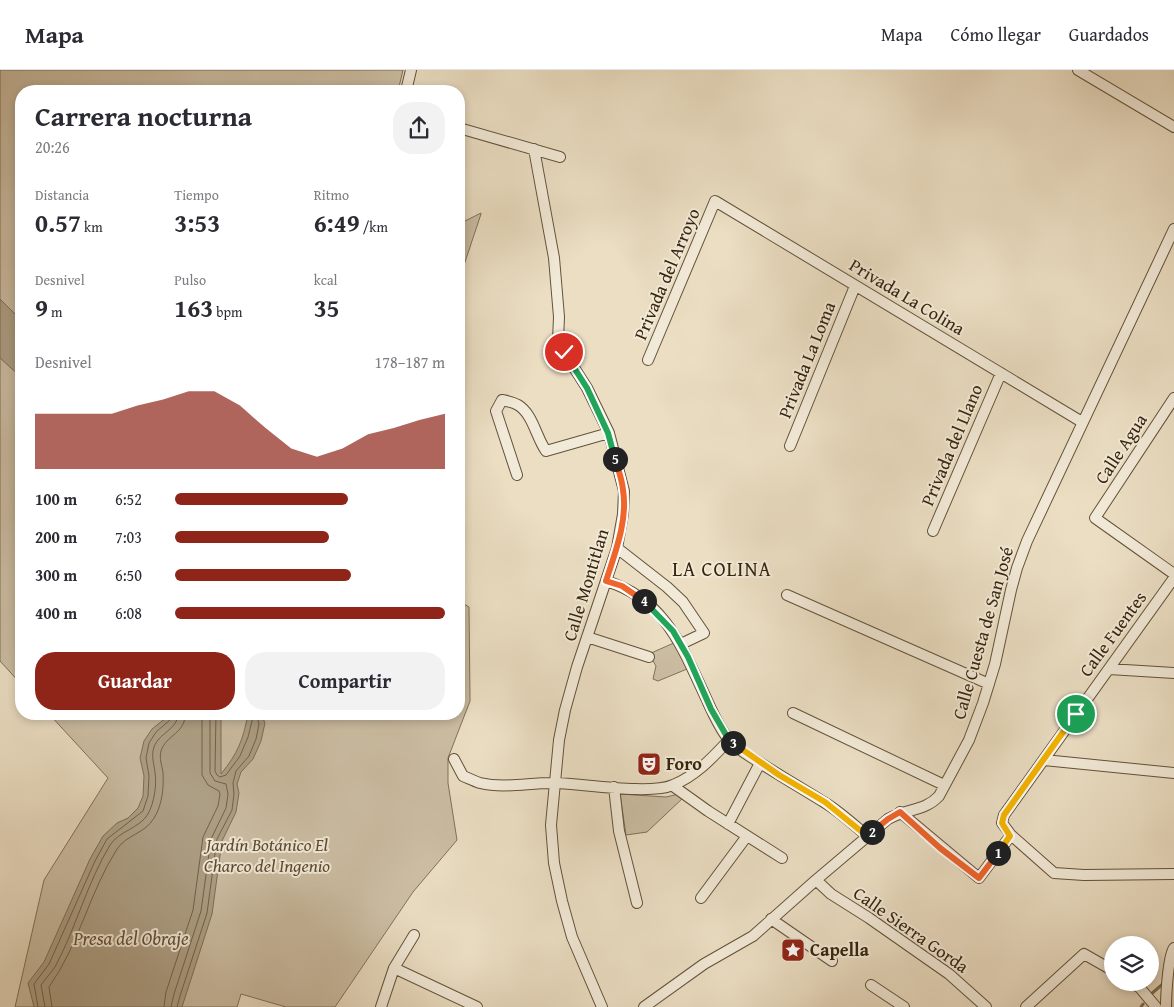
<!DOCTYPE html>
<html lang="es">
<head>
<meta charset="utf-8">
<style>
  :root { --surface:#fff; --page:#f2f2f3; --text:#2b2b33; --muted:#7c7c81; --line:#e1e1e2; --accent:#8f2418 }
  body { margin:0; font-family:"Gentium Book Plus",serif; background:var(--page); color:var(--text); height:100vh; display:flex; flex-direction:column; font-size:19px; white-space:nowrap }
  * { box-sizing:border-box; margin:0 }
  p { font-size:16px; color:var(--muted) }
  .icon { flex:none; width:28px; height:28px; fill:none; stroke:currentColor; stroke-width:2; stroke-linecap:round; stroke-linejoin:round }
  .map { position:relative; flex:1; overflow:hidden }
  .details { position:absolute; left:15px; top:15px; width:450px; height:635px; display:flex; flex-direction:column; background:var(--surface); border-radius:20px; box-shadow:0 2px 8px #0003 }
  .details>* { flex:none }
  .fabs { position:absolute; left:1104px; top:866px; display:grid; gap:10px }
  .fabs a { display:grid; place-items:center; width:55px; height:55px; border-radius:50%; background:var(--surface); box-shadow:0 2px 8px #0003; font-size:25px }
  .pin { position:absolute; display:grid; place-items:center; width:42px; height:42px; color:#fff; margin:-21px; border:2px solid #fff; border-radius:50%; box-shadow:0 1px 5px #0007 }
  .km { position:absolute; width:25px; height:25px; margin:-12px; border-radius:50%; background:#222; color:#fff; font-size:14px; line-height:25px; text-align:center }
  .round { display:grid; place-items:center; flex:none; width:52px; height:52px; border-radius:20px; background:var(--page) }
  .headline { display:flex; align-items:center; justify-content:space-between; height:85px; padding:0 20px }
  h1 { font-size:28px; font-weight:700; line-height:38px }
  .figures { display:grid; grid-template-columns:repeat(3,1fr); gap:8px; height:85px; padding:5px 20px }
  .figures div { display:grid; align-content:center }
  .figures b { font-size:25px; font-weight:700 }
  .figures small { font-size:14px; font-weight:400 }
  .figures p { font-size:14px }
  .chart { height:140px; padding:10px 20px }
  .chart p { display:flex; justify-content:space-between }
  .chart svg { width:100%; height:90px; margin-top:5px; fill:var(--accent); opacity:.7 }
  .primary-button { display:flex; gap:10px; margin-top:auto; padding:10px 20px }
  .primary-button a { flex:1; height:58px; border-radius:20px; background:var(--accent); color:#fff; font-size:20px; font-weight:700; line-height:58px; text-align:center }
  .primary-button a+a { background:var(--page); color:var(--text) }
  ul { padding:0 20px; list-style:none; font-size:16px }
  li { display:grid; grid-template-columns:80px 60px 1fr; align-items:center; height:38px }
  li i { height:12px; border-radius:6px; background:var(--accent) }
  header { display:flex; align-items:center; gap:30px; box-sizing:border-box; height:70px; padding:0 25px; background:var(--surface); border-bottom:1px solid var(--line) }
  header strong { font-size:24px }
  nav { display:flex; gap:28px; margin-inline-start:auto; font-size:18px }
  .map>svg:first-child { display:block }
</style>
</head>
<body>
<header>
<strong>Mapa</strong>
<nav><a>Mapa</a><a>Cómo llegar</a><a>Guardados</a></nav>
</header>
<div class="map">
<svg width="1174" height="937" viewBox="0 0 1174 937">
  <rect width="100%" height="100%" fill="#ebdec3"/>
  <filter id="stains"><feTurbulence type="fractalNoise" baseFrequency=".004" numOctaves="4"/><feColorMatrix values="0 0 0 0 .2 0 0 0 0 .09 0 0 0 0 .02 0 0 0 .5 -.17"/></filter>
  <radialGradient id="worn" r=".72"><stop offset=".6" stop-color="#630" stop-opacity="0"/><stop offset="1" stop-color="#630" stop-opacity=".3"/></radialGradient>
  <path fill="#ccbea4" stroke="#817158" d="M0,0H403L398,21H21V614L0,591Z
    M481,143V144L459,210V154Z
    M459,531L469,537L470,631L448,688V713L457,770L413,822L335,937H286L241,924L237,937H15L44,810L108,708L49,644H459Z
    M676,572L687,599L658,611L653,609L656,596L653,591L644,590L649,584Z
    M620,724L666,727L679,724L684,727L647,762L626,765Z"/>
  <path fill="#ad9f85" stroke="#7d6e55" d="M0,229L21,250V307L0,288Z
    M166,644H221V704C238,683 243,670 248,644H261L265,653L261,671L253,689L241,702L237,714L239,723L236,742L222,771L212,844L182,937H34L28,913L44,892L90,789L103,766L117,753L128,748L138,738L143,726L144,706L140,688L144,671L152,659L167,647Z"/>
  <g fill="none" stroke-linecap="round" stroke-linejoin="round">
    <path stroke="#726249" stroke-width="1" d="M38,937L34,914L49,894L95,791L107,769L143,741L148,726L149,706L146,688L149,673L156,662L170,650L171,644
      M45,937L41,915C45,909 51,903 55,897C76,858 87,813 110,775C119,761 140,758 148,744C154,733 157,715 155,703C154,693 151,686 154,677C159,663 178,659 178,644
      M52,937L49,917C79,875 89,823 117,779C126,765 146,763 154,748C162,736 164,717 163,703C162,695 159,689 161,681C166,665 186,663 185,644
      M164,937L166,922L193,840L203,767L218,736L220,724L219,721L208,715L202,705V644
      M171,937L174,924L201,841L211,769L226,738L228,724L226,714L215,711L210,703V644
      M177,937L180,926L207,843L217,769L232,740L234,724L233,713L236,701L249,686L256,669L259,654L257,647H253L248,667L240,686L226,705L220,707L217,705L215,701L216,644"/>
    <path stroke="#7d6e55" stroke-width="3" d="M1150,925L1165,912
      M1141,937L1143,934"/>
    <g stroke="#63523a" stroke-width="12">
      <path id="minor" d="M1078,0L1174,57
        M406,21L411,0
        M459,58L560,87
        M534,79L554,188L559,247L558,270L564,282L587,318L609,363L624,421L623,444L617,478L577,597L565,640L559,670L551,755L554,793L562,831L572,867L602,937
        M648,290L715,131L1082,352
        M1174,328L1095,448L1174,504
        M790,376L855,216
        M517,405L496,341L502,330C507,331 513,332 518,335C533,344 536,367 546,381L609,363
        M933,461L1001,303
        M617,478L667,517L683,532L704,563L681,574
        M1174,508L1004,745L1002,753L1011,765L1054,803L1084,805L1174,804
        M606,511C665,529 682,577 706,628C712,641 720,660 730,671C737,679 748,685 757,691C779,705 801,718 822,731C838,740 853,754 867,766
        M787,525L989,614
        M587,567L649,587
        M1109,599L1174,603
        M793,643L944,715
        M454,689L463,706C468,708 474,711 480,713C506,719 531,712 556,713C585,714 650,725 673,715C696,706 713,687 729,670
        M1044,690L1174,703
        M673,716L708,741L782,788
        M614,717L619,761L637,833
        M900,742L979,808L1011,765
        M728,754L760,693
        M816,810L831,824L869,848L949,904L986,937
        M701,828L747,766
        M771,849L832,891
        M394,898L477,937
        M1132,912L1140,918L1156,937
        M871,915L904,937
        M381,937L394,898L414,865
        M644,937L704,894L753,866L816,810L888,749C907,738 924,742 939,726L969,670L983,633L995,594L1011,520L1017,498L1027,471L1174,159
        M1026,937L1084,884L1112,900
        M1166,937C1166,926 1168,886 1174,878"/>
    </g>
    <use href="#minor" stroke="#f2ead8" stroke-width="10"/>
  </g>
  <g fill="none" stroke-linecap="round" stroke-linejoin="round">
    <g stroke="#fff" stroke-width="10">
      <path id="split-1" d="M998,783L1010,766L1002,753L1004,745L1076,644"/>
    </g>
    <g stroke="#fff" stroke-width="10">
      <path id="split-2" d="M872,762L888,749L900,742L940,778L979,808L998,783"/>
    </g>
    <g stroke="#fff" stroke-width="10">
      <path id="split-3" d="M733,673L779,705L825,732L867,766L872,762"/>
    </g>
    <g stroke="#fff" stroke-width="10">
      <path id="split-4" d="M644,531L673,561L688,587L711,639L729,670L733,673"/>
    </g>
    <g stroke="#fff" stroke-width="10">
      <path id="split-5" d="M615,389C618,399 622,409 623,420C628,450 615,483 606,511L622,516L644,531"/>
    </g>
    <g stroke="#fff" stroke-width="10">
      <path id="split-6" d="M564,282L587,318L608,363L615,389"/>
    </g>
    <use href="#split-1" stroke="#f5b400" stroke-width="6"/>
    <use href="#split-2" stroke="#f0652b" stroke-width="6"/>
    <use href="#split-3" stroke="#f5b400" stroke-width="6"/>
    <use href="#split-4" stroke="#22a559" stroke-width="6"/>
    <use href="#split-5" stroke="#f0652b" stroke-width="6"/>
    <use href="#split-6" stroke="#22a559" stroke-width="6"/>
  </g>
  <defs>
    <g id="theatre-square" transform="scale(1.25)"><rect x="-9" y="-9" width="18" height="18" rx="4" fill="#8f2418" stroke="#f2ead8"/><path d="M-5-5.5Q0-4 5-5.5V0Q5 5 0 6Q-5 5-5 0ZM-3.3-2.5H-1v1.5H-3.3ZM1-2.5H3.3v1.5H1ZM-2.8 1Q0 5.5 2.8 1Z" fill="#fff"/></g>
    <g id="sight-square" transform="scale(1.25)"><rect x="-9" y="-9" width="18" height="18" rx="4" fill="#8f2418" stroke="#f2ead8"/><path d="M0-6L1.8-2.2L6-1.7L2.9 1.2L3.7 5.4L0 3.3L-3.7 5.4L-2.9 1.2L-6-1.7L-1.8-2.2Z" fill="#fff"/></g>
  </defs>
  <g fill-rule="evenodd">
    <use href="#theatre-square" x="649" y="694"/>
    <use href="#sight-square" x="793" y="880"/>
  </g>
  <g text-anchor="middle" stroke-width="4" stroke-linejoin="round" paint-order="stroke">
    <g font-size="18" fill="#36240d" stroke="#f2ead8">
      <text transform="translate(667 204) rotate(-67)" y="6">Privada del Arroyo</text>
      <text transform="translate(907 227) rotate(31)" y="6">Privada La Colina</text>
      <text transform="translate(807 290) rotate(-68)" y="6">Privada La Loma</text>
      <text transform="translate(952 375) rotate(-67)" y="6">Privada del Llano</text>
      <text transform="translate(1121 379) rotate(-57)" y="6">Calle Agua</text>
      <text transform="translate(586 515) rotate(-73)" y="6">Calle Montitlan</text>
      <text transform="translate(983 563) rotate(-74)" y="6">Calle Cuesta de San José</text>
      <text transform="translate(1113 564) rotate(-54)" y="6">Calle Fuentes</text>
      <text transform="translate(911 860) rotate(35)" y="6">Calle Sierra Gorda</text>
    </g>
    <g font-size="18" font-weight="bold" fill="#36240d" stroke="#f2ead8" text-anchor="start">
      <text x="666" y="700">Foro</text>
      <text x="810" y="886">Capella</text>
    </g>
    <g font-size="18" font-style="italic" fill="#5c4a33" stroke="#f2ead8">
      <text x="267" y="781">Jardín Botánico El<tspan x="267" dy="21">Charco del Ingenio</tspan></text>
    </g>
    <g font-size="19" font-style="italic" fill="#604f37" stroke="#f2ead8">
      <text x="131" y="875">Presa del Obraje</text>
    </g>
    <g font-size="20" letter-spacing="1" fill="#36240d" stroke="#f2ead8">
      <text x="722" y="506">LA COLINA</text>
    </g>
  </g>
  <rect width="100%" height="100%" filter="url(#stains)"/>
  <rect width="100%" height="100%" fill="url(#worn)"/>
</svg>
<div class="fabs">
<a><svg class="icon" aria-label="layers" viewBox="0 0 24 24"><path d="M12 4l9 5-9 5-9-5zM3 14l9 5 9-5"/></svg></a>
</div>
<div class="pin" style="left:1076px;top:644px;background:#1e9e55"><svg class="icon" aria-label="arrive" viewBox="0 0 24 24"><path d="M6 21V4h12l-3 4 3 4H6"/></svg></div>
<div class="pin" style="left:564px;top:282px;background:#d93025"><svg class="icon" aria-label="check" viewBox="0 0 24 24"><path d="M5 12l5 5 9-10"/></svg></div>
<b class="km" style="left:998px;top:783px">1</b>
<b class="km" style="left:872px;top:762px">2</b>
<b class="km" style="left:733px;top:673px">3</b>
<b class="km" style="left:644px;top:531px">4</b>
<b class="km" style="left:615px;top:389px">5</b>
<section class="details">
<div class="headline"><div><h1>Carrera nocturna</h1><p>20:26</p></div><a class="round"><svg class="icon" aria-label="share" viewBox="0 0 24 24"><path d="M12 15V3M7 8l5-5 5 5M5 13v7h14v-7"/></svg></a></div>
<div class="figures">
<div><p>Distancia</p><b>0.57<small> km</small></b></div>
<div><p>Tiempo</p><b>3:53</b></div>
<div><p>Ritmo</p><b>6:49<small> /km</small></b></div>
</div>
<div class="figures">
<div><p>Desnivel</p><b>9<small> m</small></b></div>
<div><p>Pulso</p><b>163<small> bpm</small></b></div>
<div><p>kcal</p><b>35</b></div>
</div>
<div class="chart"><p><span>Desnivel</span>178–187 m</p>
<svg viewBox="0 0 160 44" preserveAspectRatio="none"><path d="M0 44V17L10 17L20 17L30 17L40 13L50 10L60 6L70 6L80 13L90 24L100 34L110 38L120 34L130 27L140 24L150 20L160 17V44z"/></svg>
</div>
<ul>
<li><b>100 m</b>6:52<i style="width:64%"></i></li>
<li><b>200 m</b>7:03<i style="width:57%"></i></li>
<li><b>300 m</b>6:50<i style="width:65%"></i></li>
<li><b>400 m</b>6:08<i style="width:100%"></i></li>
</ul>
<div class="primary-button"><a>Guardar</a><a>Compartir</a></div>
</section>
</div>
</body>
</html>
